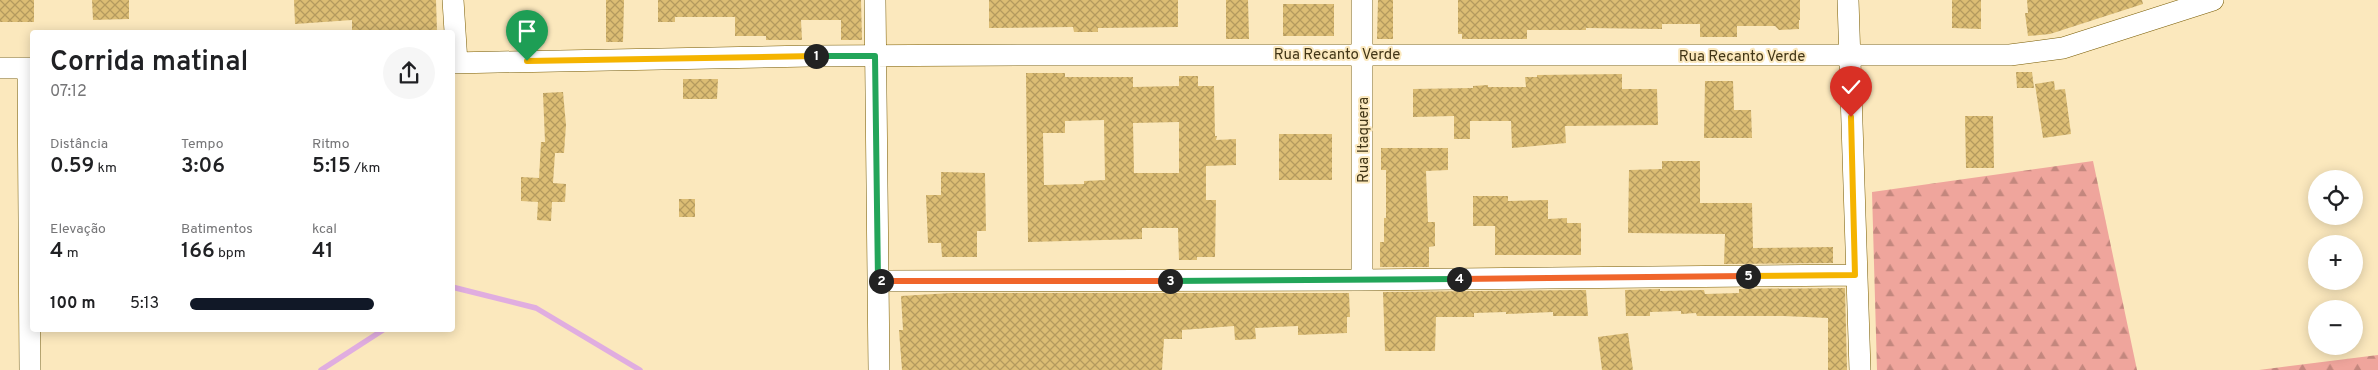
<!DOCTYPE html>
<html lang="pt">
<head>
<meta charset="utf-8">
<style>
  :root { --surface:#fff; --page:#f6f6f6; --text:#202124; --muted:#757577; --accent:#111827 }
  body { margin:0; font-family:Overpass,sans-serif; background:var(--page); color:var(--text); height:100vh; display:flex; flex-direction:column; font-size:19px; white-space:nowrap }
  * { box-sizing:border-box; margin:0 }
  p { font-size:16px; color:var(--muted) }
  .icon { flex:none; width:28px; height:28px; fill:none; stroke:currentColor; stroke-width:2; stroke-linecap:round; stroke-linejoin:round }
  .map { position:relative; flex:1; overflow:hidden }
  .side { position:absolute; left:30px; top:30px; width:425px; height:302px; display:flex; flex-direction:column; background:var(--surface); border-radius:5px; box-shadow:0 2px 12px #0003 }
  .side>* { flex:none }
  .tools { position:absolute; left:2308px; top:170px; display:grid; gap:10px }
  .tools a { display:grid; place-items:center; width:55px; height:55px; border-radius:50%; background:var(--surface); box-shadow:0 2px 12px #0003; font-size:25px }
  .pin { position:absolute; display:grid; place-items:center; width:42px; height:42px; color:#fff; margin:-51px -21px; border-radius:50% 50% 50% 0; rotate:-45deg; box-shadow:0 0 5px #0007 }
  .pin .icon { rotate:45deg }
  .km { position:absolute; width:25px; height:25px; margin:-12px; border-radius:50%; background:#222; color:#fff; font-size:14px; line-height:25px; text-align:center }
  .round { display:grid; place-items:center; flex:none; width:52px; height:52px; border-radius:26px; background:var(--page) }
  .summary { display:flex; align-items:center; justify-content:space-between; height:85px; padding:0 20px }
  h1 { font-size:28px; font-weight:600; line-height:38px }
  .stats { display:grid; grid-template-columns:repeat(3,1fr); gap:8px; height:85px; padding:5px 20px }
  .stats div { display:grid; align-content:center }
  .stats b { font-size:21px; font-weight:600 }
  .stats small { font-size:14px; font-weight:400 }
  .stats p { font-size:14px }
  ul { padding:0 20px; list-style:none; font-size:16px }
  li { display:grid; grid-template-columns:80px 60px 1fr; align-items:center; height:38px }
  li i { height:12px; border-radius:6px; background:var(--accent) }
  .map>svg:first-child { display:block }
</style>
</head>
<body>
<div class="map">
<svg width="2378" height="370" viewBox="0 0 2378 370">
  <defs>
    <pattern id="forest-firs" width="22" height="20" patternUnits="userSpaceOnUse" patternTransform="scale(1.25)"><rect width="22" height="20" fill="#efa59c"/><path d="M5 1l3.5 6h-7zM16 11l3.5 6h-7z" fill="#c3877e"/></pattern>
    <pattern id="building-cross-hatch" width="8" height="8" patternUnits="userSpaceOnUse" patternTransform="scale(1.25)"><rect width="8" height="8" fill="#dcbd74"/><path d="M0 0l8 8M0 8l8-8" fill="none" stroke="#b49a5e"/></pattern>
  </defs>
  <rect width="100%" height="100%" fill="#fbe8bd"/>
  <path fill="url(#forest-firs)" d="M2093,161L2137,370H1877L1872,192Z
    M2378,355V370H2259Z"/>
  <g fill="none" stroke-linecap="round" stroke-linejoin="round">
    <path stroke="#e0ade0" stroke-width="5.5" d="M452,287L536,308L640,370
      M321,370L383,330"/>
  </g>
  <path fill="url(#building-cross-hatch)" fill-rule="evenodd" d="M0,0H34V22H0Z
    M92,0H129V19L93,20Z
    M294,0H436L437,32H352V20L295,24Z
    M606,0H624L623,42H606Z
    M658,0H861L862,40H841V20H801L802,40H766V36H735V17H675V22H658Z
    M989,0H1178V27L1098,28V32H1074L1073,27L989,28Z
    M1226,0H1248L1249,39H1226Z
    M1378,0H1393V39H1377Z
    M1458,0H1800V20H1799V29L1779,30L1775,26H1737V37H1700V24H1662V29L1586,28V30H1527V39H1462V34H1458Z
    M1952,0H1981V29L1952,28Z
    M2027,0H2142L2143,4L2050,34L2028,36L2025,13H2028Z
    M1283,4H1334V36H1283Z
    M2016,72H2032L2034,88H2017Z
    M1026,73H1065V77H1133V87L1179,86V76H1198V86H1214L1215,136H1217L1216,140L1236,139V165L1206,166V200H1216L1215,257H1197V260H1179L1178,228H1142V239L1028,242ZM1104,120L1105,180L1084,181V184L1044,185L1043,133H1065V121ZM1179,122V173H1134L1133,123Z
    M1622,74V89H1657L1658,125L1565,126L1566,143L1512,148L1511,121H1470V139H1454V116L1413,117V89L1473,88V86L1488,85V87H1526L1525,77H1537V75Z
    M683,79H718L717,99H683Z
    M1705,81H1733L1734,110H1751L1752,138H1704Z
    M2054,81L2055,90L2065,89L2071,134L2043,138L2035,84Z
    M563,92L566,125L564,153H555L553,183L566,184L565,202H552L551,221L537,220L538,202L521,201V177L539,178L541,142H545L543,93Z
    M1965,116H1993L1994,168H1966Z
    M1279,134H1332V180H1279Z
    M1381,148H1448V170L1426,171L1428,222H1435V246L1429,247V267H1380V242H1384V218H1386V170H1381Z
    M1662,161H1700V203H1752L1753,248L1833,247V263L1724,264L1725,234L1628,233L1629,170L1662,169Z
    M941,172L985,173L986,231H977V257H942L941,243H928L926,195H941Z
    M1473,196H1508V201L1548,200V219L1567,218V223H1581V255H1495V226H1473Z
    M679,199H695V217H679Z
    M1845,288L1847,370H1828V318L1784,316H1697L1696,313L1681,314V311L1650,312V316H1626L1625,290L1660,289V291L1704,290L1705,294L1739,293V289Z
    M1586,290L1588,316H1553V312L1506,314V312L1474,313V317H1436L1435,351H1385L1383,292Z
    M951,293H1349L1350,317H1347V333L1298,335V326L1255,328L1256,339L1235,340L1234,326L1182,330V339H1164L1162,370H902L899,330H903L901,296Z
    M1628,333L1633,370H1602L1598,337Z"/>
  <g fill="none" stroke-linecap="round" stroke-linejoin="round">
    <g stroke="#785b02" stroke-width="22">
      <path id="minor" d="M453,0L457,63
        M875,0L879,370
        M1848,0L1860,370
        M452,63L810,56L1018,55H2010L2063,48L2213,0
        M0,68H32
        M28,68L30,370
        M1362,280V0
        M878,281L1362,280L1855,275"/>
    </g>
    <use href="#minor" stroke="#fff" stroke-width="21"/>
  </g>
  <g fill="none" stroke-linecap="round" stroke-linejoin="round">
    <g stroke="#fff" stroke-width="10">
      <path id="split-1" d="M527,61L816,56"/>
    </g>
    <g stroke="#fff" stroke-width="10">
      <path id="split-2" d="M816,56H875L878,281H881"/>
    </g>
    <g stroke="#fff" stroke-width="10">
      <path id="split-3" d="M881,281H1170"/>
    </g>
    <g stroke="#fff" stroke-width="10">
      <path id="split-4" d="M1170,281L1459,279"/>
    </g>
    <g stroke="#fff" stroke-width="10">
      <path id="split-5" d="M1459,279L1748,276"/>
    </g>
    <g stroke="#fff" stroke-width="10">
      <path id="split-6" d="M1748,276L1855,275L1851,117"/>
    </g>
    <use href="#split-1" stroke="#f5b400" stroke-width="6"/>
    <use href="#split-2" stroke="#22a559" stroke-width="6"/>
    <use href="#split-3" stroke="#f0652b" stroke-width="6"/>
    <use href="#split-4" stroke="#22a559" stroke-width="6"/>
    <use href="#split-5" stroke="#f0652b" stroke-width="6"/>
    <use href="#split-6" stroke="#f5b400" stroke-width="6"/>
  </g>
  <g text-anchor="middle" stroke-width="4" stroke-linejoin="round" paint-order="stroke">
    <g font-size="15" fill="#423617" stroke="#fbe8bd">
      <text x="1337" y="59">Rua Recanto Verde</text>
      <text x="1742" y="61">Rua Recanto Verde</text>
      <text transform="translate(1363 140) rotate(-90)" y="5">Rua Itaquera</text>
    </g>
  </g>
</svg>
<div class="tools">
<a><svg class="icon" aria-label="locate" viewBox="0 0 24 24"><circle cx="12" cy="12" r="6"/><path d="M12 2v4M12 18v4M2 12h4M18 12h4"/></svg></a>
<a>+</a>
<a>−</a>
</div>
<div class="pin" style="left:527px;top:61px;background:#1e9e55"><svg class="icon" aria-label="arrive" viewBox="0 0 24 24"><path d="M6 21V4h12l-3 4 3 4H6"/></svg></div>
<div class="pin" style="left:1851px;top:117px;background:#d93025"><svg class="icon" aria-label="check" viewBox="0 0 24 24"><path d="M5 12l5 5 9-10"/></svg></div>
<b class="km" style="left:816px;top:56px">1</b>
<b class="km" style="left:881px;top:281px">2</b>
<b class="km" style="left:1170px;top:281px">3</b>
<b class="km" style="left:1459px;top:279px">4</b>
<b class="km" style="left:1748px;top:276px">5</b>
<section class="side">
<div class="summary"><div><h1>Corrida matinal</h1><p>07:12</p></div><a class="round"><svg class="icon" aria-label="share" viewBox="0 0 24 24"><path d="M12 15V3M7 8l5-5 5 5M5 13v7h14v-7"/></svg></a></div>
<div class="stats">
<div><p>Distância</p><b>0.59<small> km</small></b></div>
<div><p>Tempo</p><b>3:06</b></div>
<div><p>Ritmo</p><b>5:15<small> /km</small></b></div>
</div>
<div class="stats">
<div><p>Elevação</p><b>4<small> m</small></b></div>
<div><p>Batimentos</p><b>166<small> bpm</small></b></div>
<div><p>kcal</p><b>41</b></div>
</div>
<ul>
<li><b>100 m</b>5:13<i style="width:75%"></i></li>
</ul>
</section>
</div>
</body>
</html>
